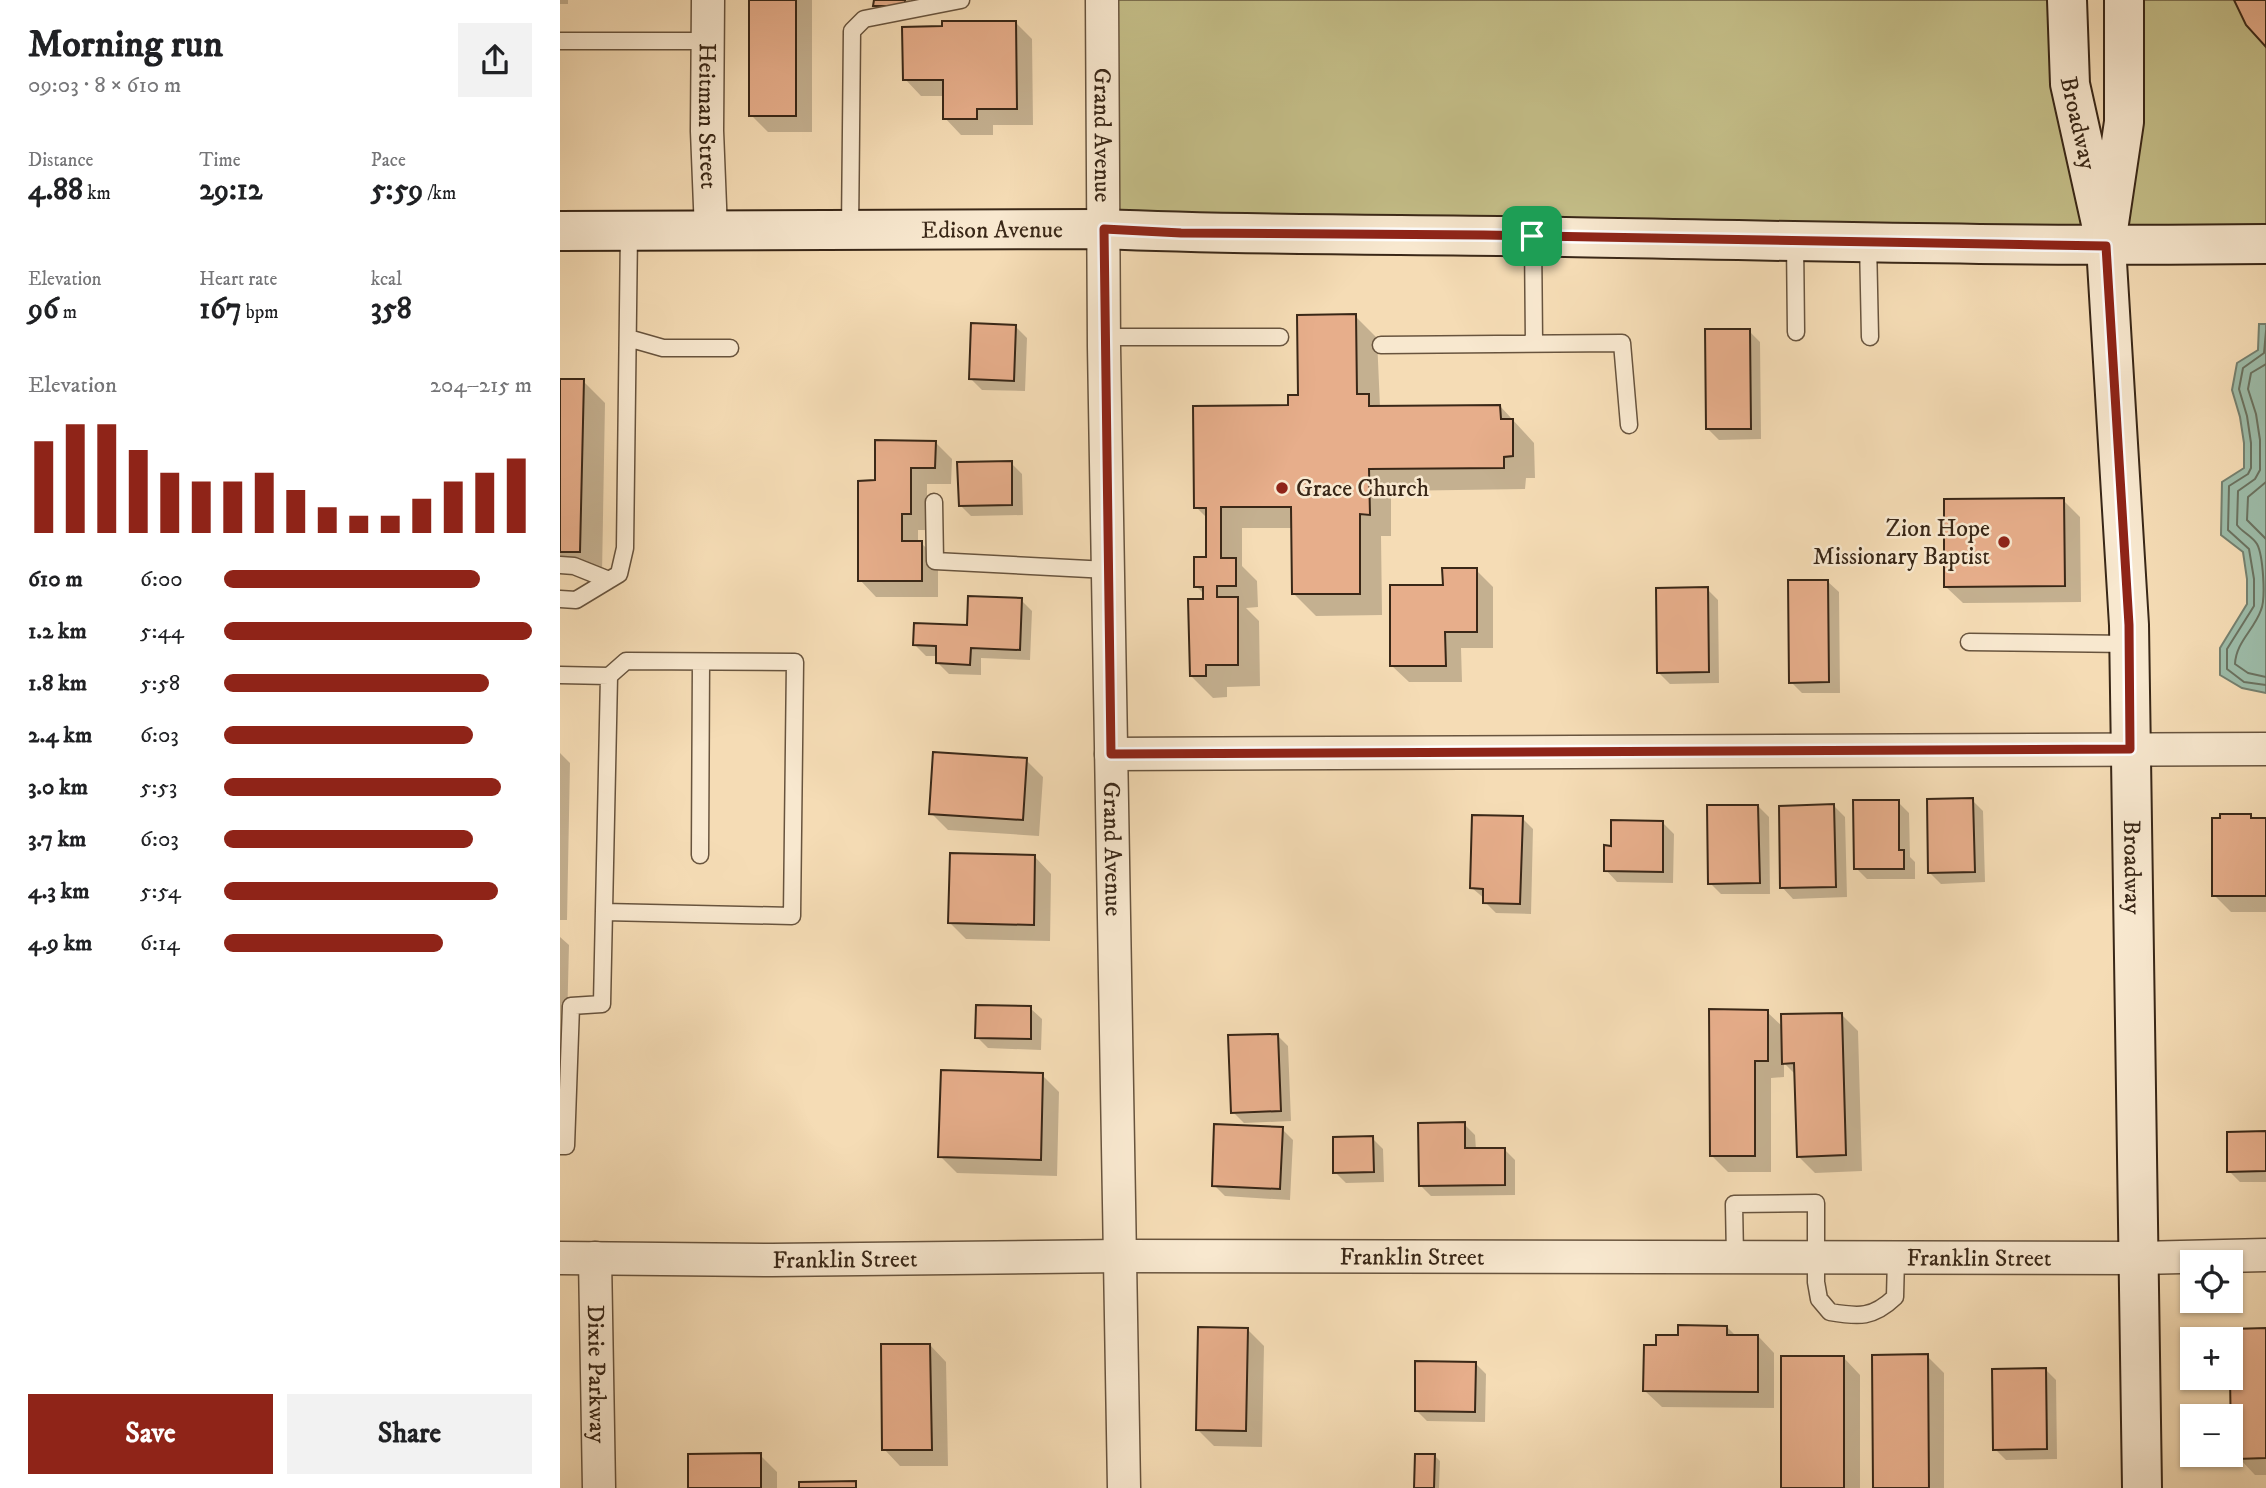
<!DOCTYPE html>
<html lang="en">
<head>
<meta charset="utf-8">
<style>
  :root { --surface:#fff; --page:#f2f2f2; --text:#202124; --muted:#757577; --accent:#8f2418 }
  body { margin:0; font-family:"IM FELL DW Pica",serif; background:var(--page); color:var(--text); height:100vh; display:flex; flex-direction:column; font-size:26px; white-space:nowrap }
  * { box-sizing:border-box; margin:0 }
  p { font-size:23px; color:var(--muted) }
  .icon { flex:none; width:38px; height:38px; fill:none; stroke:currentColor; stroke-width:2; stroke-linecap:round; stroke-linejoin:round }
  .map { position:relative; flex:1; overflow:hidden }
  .details { display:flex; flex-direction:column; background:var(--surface); width:560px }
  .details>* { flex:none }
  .controls { position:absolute; left:1620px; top:1250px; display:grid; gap:14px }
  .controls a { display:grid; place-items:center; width:63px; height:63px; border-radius:0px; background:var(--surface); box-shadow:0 2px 5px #0004; font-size:35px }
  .pin { position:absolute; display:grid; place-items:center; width:60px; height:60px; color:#fff; margin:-30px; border-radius:14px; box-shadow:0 4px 10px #0006 }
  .round { display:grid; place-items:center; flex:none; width:74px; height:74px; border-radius:0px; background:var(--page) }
  .head { display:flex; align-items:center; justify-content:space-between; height:119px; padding:0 28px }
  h1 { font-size:38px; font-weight:800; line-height:52px }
  .metrics { display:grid; grid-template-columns:repeat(3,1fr); gap:10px; height:119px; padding:7px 28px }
  .metrics div { display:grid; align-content:center }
  .metrics b { font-size:30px; font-weight:800 }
  .metrics small { font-size:19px; font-weight:400 }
  .metrics p { font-size:19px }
  .chart { height:196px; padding:14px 28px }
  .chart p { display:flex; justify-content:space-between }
  .chart svg { width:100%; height:126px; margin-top:7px; stroke:var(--accent); stroke-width:6 }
  .button { display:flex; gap:14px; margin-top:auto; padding:14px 28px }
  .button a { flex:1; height:80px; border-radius:0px; background:var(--accent); color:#fff; font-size:28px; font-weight:800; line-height:80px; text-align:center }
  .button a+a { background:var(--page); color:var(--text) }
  ul { padding:0 28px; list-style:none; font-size:23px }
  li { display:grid; grid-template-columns:112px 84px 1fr; align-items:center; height:52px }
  li i { height:18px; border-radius:9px; background:var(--accent) }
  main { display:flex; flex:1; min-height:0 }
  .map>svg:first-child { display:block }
</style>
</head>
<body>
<main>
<section class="details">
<div class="head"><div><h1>Morning run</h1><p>09:03 · 8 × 610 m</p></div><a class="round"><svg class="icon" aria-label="share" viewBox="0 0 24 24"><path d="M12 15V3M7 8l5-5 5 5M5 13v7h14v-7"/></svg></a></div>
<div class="metrics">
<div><p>Distance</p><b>4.88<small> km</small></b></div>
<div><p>Time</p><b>29:12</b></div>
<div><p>Pace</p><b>5:59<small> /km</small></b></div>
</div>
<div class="metrics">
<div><p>Elevation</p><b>96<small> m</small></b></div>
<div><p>Heart rate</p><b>167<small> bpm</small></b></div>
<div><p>kcal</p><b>358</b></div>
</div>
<div class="chart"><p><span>Elevation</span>204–215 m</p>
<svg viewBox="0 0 160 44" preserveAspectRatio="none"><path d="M5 44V12M15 44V6M25 44V6M35 44V15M45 44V23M55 44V26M65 44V26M75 44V23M85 44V29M95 44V35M105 44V38M115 44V38M125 44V32M135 44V26M145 44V23M155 44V18"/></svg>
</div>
<ul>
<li><b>610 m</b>6:00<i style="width:83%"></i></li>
<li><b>1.2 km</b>5:44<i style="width:100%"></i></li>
<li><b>1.8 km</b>5:58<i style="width:86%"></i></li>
<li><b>2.4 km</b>6:03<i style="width:81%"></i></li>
<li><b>3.0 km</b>5:53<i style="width:90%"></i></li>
<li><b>3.7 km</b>6:03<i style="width:81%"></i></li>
<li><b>4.3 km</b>5:54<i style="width:89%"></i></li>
<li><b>4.9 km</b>6:14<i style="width:71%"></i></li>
</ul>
<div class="button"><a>Save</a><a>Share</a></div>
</section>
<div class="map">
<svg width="1706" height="1488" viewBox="0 0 1706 1488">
  <rect width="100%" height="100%" fill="#f5dcb5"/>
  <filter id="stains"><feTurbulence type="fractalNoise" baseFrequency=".00286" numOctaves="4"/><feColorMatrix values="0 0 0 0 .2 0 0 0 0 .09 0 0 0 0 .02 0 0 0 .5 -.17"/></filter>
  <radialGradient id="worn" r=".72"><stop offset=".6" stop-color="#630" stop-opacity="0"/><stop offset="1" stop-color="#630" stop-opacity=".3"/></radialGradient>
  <path fill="#c4be88" stroke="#7e7250" stroke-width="2" d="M551,0H1501L1535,239L552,219Z
    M1574,0H1706V235L1555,237Z"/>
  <path fill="#9dbca9" stroke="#75806f" stroke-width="2" d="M1699,324H1706V693L1682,688L1660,675V648L1687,604V579L1683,552L1661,535L1662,482L1684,468V443L1680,417L1672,390L1677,363L1698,350Z"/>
  <path fill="#0003" d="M0,0H8V4H0Z
    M191,0H252V132H208L191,115Z
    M315,0H350V10H320L315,5Z
    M456,23L472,39L473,125H433V135H401L385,118V96H361L345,79Z
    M795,316L817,338L820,407L940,406L974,443L975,478H966L965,489L831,491V536H821L822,615L756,616L734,594L733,528H682V566L697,581L698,607L686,608L699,621L700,686L667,687V697L653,698L631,676L645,601V595L636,586L648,559V519L636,507L740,397Z
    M456,327L467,338L465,391L422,390L411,379Z
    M1189,331L1200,342L1201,439L1159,440L1148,429Z
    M0,380L23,381L45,403L42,574L0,573Z
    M375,442L392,459L391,484H367V530H358V543H361L378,559V597H316L300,580L316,482Z
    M451,463L462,474L463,515L411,516L400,505Z
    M1503,500L1520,517L1521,602L1403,603L1386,587Z
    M916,570L933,587V648H901L902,682H849L832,666L884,586Z
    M1267,581L1279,592L1280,693H1242L1231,682Z
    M1147,589L1158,600L1159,683L1110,684L1099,673Z
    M461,600L472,611L470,660L421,658V675L389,674L378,663V656H366L355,645L409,627Z
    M0,753L10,763L7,920H0Z
    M466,760L483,777L479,836L388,830L371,813Z
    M1412,800L1423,811L1425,882L1381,884L1370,873Z
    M1338,802L1349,813L1350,857L1355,862V879H1307L1296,868Z
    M1198,806L1209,817L1210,894H1161L1150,883Z
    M1274,806L1285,817L1287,897L1233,899L1222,887Z
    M1690,816L1694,820H1706V912H1671L1654,895Z
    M962,818L973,829L971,914L936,913L925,902V899L912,888Z
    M1103,823L1114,834L1113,883L1057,882L1046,870Z
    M475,857L491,874L490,941L406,939L390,923Z
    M0,937L9,945L5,1104H0Z
    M470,1008L482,1019L481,1050L428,1048L417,1037Z
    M1207,1012L1223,1027L1281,1014L1298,1031L1302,1171L1255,1173L1238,1156L1236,1075L1224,1063V1077L1211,1078V1172H1168L1151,1155Z
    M717,1035L728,1046L731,1121L684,1123L673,1112Z
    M482,1075L499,1092L497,1176L397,1173L380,1156Z
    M904,1124L915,1135L916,1150L944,1149L955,1160V1195L871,1196L860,1185Z
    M722,1129L733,1140L730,1200L665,1196L654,1185Z
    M1706,1132V1182H1680L1669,1171Z
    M812,1138L823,1149L824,1182L786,1183L775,1172Z
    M1167,1327L1176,1336H1198L1214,1353V1408L1102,1407L1085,1391L1097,1347L1120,1337Z
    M688,1330L704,1346L702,1447L654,1446L638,1430Z
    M1706,1330V1475H1695L1679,1458L1678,1443L1673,1438Z
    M370,1345L386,1362L388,1466H340L324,1449Z
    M1367,1356L1384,1373V1488H1315Z
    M1284,1358L1300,1375V1488H1222Z
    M915,1363L926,1374L925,1422L867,1421L856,1410Z
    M1485,1369L1496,1380L1497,1459L1446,1460L1435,1449Z
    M200,1455L217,1472V1488H130Z
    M875,1456L880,1461L879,1488H856Z"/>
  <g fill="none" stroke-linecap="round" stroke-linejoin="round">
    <path stroke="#6b7260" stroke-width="2" d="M1706,331L1704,353L1683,368L1679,389L1687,416L1691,443V468L1688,474L1669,486L1668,530L1689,549L1694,579V606L1667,649V669L1684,682L1706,685
      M1706,364L1691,373L1688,389L1696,414L1700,440V470L1695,479L1678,491L1677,525C1682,532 1692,536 1697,544C1703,555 1706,598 1701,610C1694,630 1676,642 1675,664L1688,673L1706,677
      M1706,482L1688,497L1687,520L1706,539"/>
  </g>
  <path fill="#e7ae8b" stroke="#392717" stroke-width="2" d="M189,0H236V116H189Z
    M314,0H345V6H313Z
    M1674,0H1706V47L1686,25Z
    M382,21H456L457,109H417V119H383V80H343L342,27L382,26Z
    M796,314L797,394H809V406L940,405L941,419H953V456L944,457V468L809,469L810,515L800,514V594H732L731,507H661V558H676V586H657V597H678V665H646V676H630L628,599H643V587H634V557H646V508H634L633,406L728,405V395H738L737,315Z
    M411,323L456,325L454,381L409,379Z
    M1145,329H1190L1191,429H1146Z
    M0,379H24L20,552H0Z
    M315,440L376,441L375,468H351V514H342V541H362V581H298V481L315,480Z
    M452,461V505L399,506L397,462Z
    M1504,498L1505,586L1384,587V499Z
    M882,568H917V632H885L886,666H830V585H883Z
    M1228,580H1268L1269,682L1229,683Z
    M1148,587L1149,672L1097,673L1096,588Z
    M408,596L462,598L460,650L411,648L410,665L376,663V646L353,645L354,623L407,625Z
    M373,752L467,758L463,820L369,814Z
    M1413,798L1415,872L1368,873L1367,799Z
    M1293,800H1339V850H1344V869H1294Z
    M1274,804L1276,887L1220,888L1219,806Z
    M1147,805H1198L1200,883L1148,884Z
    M1660,814H1691V818H1706V896H1652V818H1660Z
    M912,815L963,816L960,904L923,903V889L910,888Z
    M1051,820L1103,821V872L1044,871V845L1051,846Z
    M390,853L475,855L474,925L388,923Z
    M416,1005L471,1006V1039L415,1038Z
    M1149,1009L1208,1010V1061H1195V1156H1150Z
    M1282,1013L1286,1155L1237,1157L1234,1063L1222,1064L1221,1014Z
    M718,1034L721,1111L671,1113L668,1035Z
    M381,1070L483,1073L481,1160L378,1157Z
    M905,1122V1148H945V1185L859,1186L858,1123Z
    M654,1124L723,1127L720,1189L652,1186Z
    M1706,1131V1171L1667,1172V1132Z
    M813,1136L814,1172L773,1173V1137Z
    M1118,1325L1167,1326V1335H1198V1392L1083,1391L1084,1345H1096V1335H1118Z
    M638,1327L688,1328L686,1431L636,1430Z
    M1706,1328V1458L1677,1459L1676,1438H1671L1670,1377L1672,1329Z
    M321,1344H370L372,1450H322Z
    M1368,1354L1369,1488H1313L1312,1355Z
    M1221,1356H1284V1488H1221Z
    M855,1361L916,1362L915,1412L855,1411Z
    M1486,1368L1487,1449L1433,1450L1432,1369Z
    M201,1453V1488H128V1454Z
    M855,1454H875L874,1488H854Z
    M296,1481V1488H239V1482Z"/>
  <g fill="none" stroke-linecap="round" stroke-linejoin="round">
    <g stroke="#68543e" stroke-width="19">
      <path id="lane" d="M0,41H148
        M290,231L292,31L304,19L401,0
        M973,236L974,343
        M1235,241L1236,332
        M1308,242L1310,337
        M544,337H720
        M68,338L103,348H170
        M821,345L1062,343L1069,425
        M374,502L375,561L548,570
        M0,565L14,566L49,580
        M0,599L16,600L59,574L65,548L69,231
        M1409,642L1569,644
        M0,675L49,676L42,1004L11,1006L6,1146H0
        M140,855L141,662
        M44,912L232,916L235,662L66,661L49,676
        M1175,1257L1174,1204L1256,1203V1282L1259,1299L1270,1312C1299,1317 1313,1318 1335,1297L1336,1258"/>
    </g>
    <g stroke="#68543e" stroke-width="35">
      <g id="street">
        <path id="s1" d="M148,0L147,131L151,231"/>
        <path id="s2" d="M542,0L544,347L564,1488"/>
        <path d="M551,754L1706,749"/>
        <path id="s3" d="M0,1258L212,1260L561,1256L1579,1258L1706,1255"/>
        <path id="s4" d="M35,1258L39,1488"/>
      </g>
    </g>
    <g stroke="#392717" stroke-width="42">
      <g id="secondary">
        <path id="s5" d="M1507,0L1510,84L1546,246L1569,625L1582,1488"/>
        <path d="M1549,223L1564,122V0"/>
        <path id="s6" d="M0,231L543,229C697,236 851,234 1005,237C1239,241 1472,247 1706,244"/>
      </g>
    </g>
    <use href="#lane" stroke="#f8e8cf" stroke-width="16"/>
    <use href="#street" stroke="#f8e8cf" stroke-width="32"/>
    <use href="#secondary" stroke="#f8e8cf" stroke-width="38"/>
  </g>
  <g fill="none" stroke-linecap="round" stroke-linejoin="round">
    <g stroke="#fff" stroke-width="14">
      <path id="route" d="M544,229L621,233L924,235L1546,246L1569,625L1570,749L551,754Z"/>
    </g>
    <use href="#route" stroke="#8f2418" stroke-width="9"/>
  </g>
  <g fill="#8f2418" stroke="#f8e8cf" stroke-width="2.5">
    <circle cx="722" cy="488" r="7"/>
    <circle cx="1444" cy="542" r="7"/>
  </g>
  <g text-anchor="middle" stroke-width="5" stroke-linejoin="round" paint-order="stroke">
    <g font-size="24" fill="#392717" stroke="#f8e8cf">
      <text dy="8" stroke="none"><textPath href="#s1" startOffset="116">Heitman Street</textPath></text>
      <text dy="8" stroke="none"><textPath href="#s5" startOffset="124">Broadway</textPath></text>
      <text dy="8" stroke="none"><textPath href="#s2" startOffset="135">Grand Avenue</textPath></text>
      <text dy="8" stroke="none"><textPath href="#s6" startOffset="432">Edison Avenue</textPath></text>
      <text dy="8" stroke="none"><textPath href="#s2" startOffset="849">Grand Avenue</textPath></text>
      <text dy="8" stroke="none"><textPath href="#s5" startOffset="872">Broadway</textPath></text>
      <text dy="8" stroke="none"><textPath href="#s3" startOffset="852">Franklin Street</textPath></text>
      <text dy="8" stroke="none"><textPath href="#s3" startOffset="1419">Franklin Street</textPath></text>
      <text dy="8" stroke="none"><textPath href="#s3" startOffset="285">Franklin Street</textPath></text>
      <text dy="8" stroke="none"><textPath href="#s4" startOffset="116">Dixie Parkway</textPath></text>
    </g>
    <g font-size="24" fill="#392717" stroke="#f8e8cf" text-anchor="start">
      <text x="736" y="496">Grace Church</text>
      <text x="1430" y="536" text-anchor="end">Zion Hope<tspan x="1430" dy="28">Missionary Baptist</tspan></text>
    </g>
  </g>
  <rect width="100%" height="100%" filter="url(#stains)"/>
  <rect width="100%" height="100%" fill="url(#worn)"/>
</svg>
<div class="controls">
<a><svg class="icon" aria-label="locate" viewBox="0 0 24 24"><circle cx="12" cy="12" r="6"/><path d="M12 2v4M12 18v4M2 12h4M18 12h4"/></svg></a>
<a>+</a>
<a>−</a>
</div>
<div class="pin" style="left:972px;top:236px;background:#1e9e55"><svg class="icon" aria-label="arrive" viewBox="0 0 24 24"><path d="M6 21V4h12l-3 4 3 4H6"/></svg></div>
</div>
</main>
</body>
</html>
